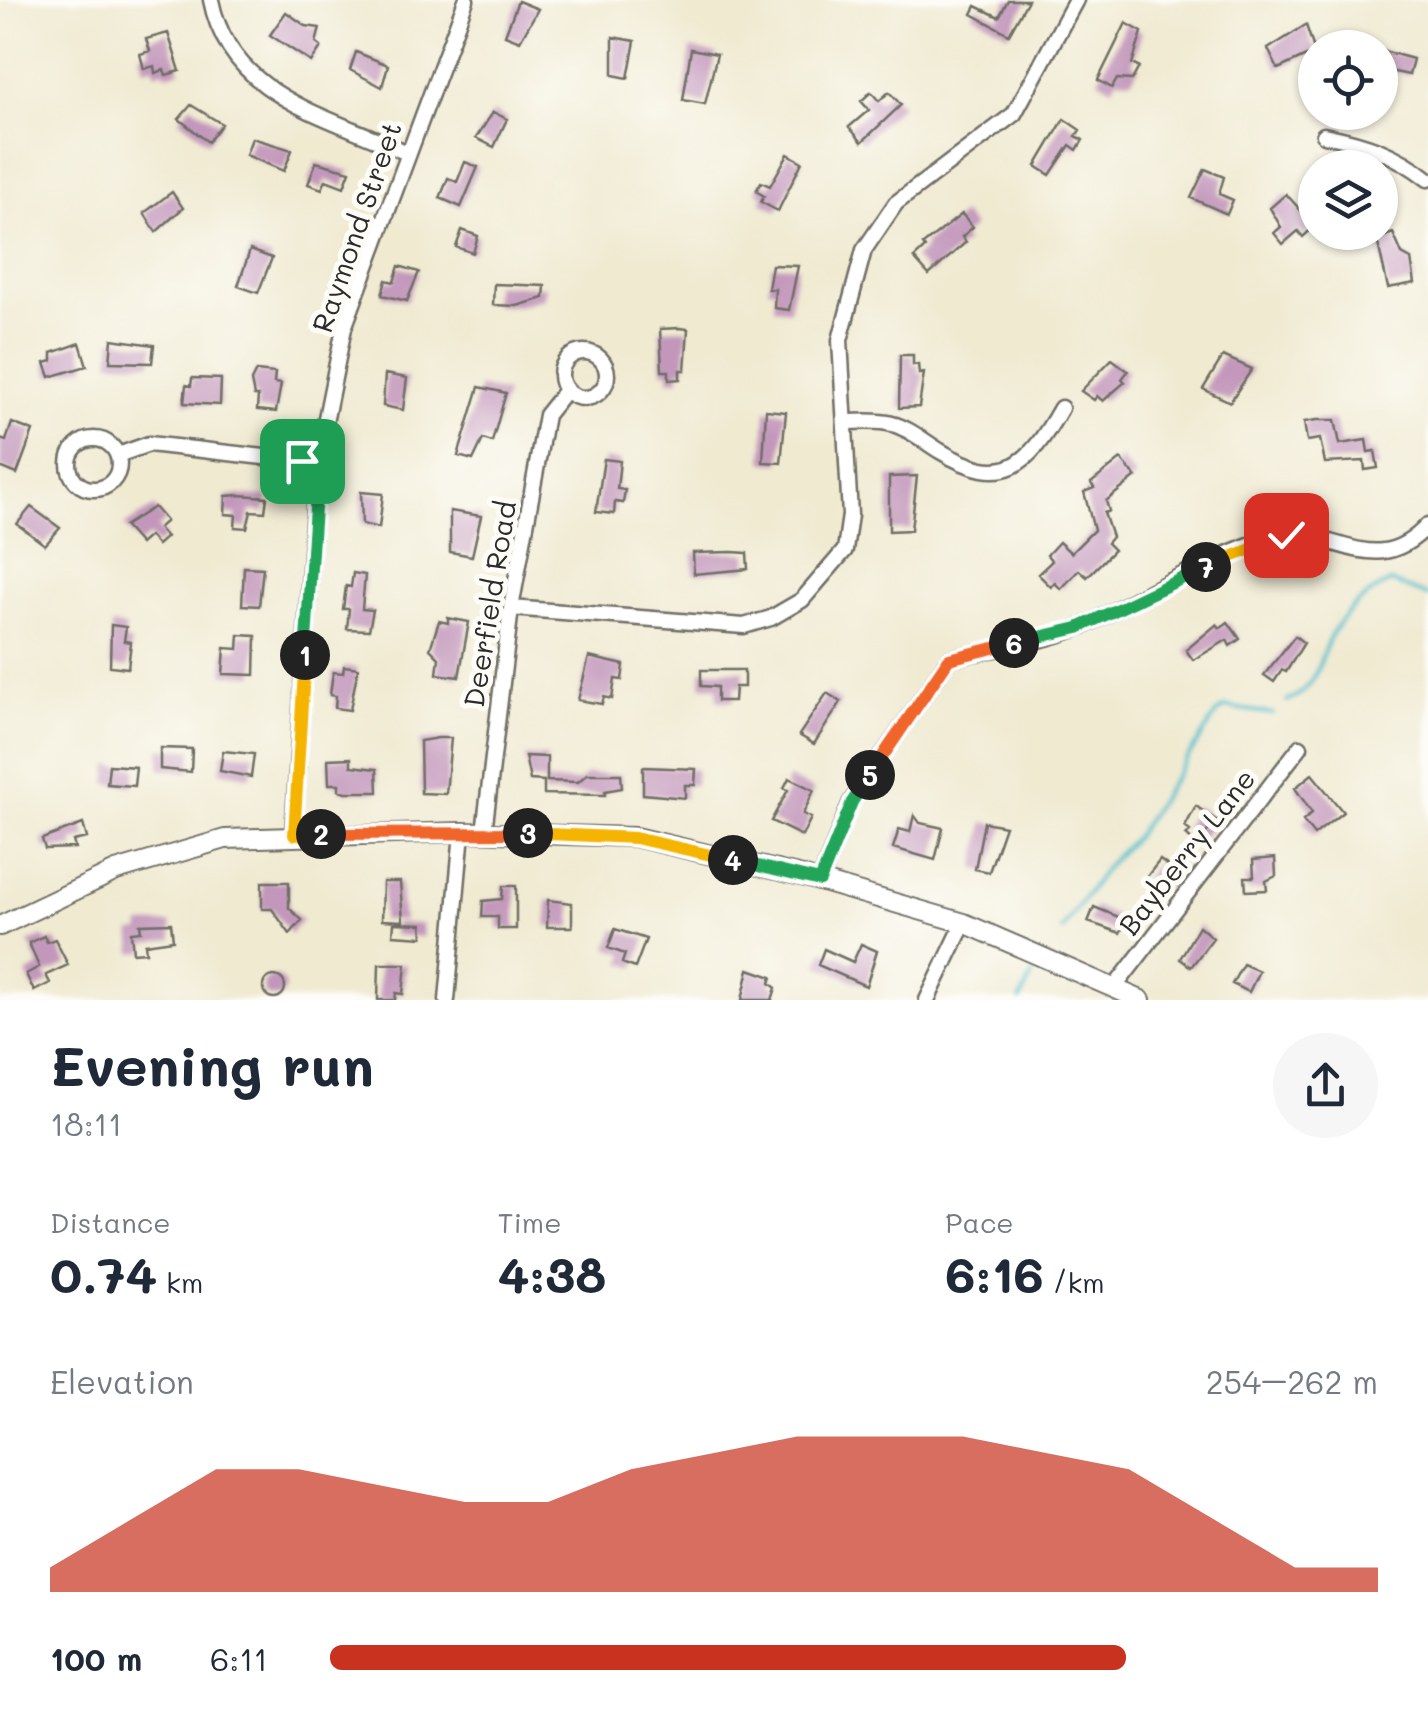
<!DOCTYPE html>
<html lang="en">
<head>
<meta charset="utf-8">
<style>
  :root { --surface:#fff; --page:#f6f6f7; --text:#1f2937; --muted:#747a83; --accent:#c8321e }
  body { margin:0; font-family:Mali,sans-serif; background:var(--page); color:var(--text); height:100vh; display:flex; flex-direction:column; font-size:38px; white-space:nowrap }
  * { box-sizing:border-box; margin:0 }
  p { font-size:32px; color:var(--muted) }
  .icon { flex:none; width:55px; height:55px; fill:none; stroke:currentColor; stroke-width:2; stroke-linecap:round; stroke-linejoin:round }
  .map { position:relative; height:1000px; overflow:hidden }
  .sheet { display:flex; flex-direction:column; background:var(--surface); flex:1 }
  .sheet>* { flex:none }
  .controls { position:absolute; left:1298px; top:30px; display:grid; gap:20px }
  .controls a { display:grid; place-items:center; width:100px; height:100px; border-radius:50%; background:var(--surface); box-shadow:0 2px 8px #0004; font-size:50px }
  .pin { position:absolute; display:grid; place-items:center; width:85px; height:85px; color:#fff; margin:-42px; border-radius:20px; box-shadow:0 5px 15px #0006 }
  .km { position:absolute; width:50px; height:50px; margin:-25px; border-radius:50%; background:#222; color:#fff; font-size:28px; line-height:50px; text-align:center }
  .round { display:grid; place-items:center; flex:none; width:105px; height:105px; border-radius:52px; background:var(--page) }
  .headline { display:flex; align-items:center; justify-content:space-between; height:170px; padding:0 50px }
  h1 { font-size:55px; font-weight:800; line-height:75px }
  .stats { display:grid; grid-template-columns:repeat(3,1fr); gap:15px; height:170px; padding:10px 50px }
  .stats div { display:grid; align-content:center }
  .stats b { font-size:50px; font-weight:800 }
  .stats small { font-size:28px; font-weight:400 }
  .stats p { font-size:28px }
  .chart { height:280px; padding:20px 50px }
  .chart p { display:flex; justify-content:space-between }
  .chart svg { width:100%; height:180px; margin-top:10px; fill:var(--accent); opacity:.7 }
  ul { padding:0 50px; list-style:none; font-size:32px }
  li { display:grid; grid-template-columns:160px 120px 1fr; align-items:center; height:75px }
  li i { height:25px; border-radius:12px; background:var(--accent) }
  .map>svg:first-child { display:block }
</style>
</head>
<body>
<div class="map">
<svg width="1428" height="1000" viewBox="0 0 1428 1000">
  <rect width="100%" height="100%" fill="#fdfcf7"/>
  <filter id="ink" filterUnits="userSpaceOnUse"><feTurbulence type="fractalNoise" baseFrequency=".01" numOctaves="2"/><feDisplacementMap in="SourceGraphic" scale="20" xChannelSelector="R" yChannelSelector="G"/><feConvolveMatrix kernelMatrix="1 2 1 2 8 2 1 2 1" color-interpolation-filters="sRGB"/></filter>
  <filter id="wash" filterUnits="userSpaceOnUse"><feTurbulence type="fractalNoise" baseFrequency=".0048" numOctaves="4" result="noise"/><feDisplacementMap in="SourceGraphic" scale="40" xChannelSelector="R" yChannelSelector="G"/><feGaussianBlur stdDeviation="2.25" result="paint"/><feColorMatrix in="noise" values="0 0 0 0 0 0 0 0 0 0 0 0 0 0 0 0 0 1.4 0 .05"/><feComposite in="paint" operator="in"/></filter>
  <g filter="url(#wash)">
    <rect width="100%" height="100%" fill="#f0ead1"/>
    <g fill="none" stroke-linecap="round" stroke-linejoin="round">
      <path stroke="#53bfce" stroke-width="4" d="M1287,701C1317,689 1317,665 1329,639C1340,616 1368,591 1391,582L1428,596
        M1062,930L1107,865L1136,836L1217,713L1226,707L1273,714
        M1020,1000L1033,974"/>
    </g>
    <g id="blocks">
      <path fill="#c397bc" d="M1008,0H1028L1009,34L972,14L976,6L999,17Z
        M518,1L538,9L520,41L505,35Z
        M286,12L306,26L320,28L316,43L321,47L311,62L270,35Z
        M1126,23L1142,32L1132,64L1139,67L1132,80L1117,79L1112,88L1098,80Z
        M1306,25L1315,52L1278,69L1268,49Z
        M168,33L180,71L166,75L164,70L155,73L154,66L144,69L140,54L150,51L146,39Z
        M613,37L635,41L628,78L613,75Z
        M691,49L717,54L705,104L683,100Z
        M1380,50L1413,59L1409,75L1380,69Z
        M356,52L388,65L382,87L350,70Z
        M871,92L879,101L889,92L901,105L862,142L849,127L869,110L861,101Z
        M191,105L222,124L208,142L179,119Z
        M493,112L507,119L494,147L476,138Z
        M1064,119L1080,130L1076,136L1083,140L1077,150L1070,145L1050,175L1036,166Z
        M252,138L292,150L284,171L246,155Z
        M788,154L802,162L778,211L761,202L764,196L756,191L761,182L770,186Z
        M316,162L350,171L344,187L326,180L322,189L308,184Z
        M465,162L478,167L461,207L440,198L448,178L457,182Z
        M1205,169L1224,177L1219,194L1233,200L1227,214L1191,198Z
        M172,192L183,208L156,232L144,213Z
        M1286,194L1315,226L1303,237L1298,231L1283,244L1274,233L1281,227L1270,208Z
        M962,214L973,227L962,237L966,242L929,275L914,258L925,248L923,245Z
        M462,230L478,236L473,253L456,247Z
        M1393,233L1402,254L1411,259L1415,283L1388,288L1377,239Z
        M250,250L272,258L258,293L238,286Z
        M772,265L798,266L789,310L774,308L775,289H768Z
        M399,266L419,272L407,301L382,295L386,280L394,282Z
        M494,284L545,286L544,298L517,306L493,305Z
        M680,328L688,329L685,370H680V379L669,380V371H662L660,329Z
        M112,339L154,345L152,363L110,362Z
        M80,343L87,366L50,377L45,363L52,361V353Z
        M900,355H913V365L918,364L919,374L924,373L919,407L899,408Z
        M1223,356L1252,369L1230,402L1203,389Z
        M1112,359L1128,371L1122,379L1125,382L1103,401L1097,396L1094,400L1081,391Z
        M256,371L275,373L274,383L281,384L276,412L257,410L258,396H254L251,381Z
        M385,374L407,378L403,410L383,406Z
        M192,378L221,379L220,405L184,403L186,385L191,386Z
        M479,387L506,393L492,442L483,439L473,460L458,456Z
        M766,410L786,412L781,463L763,462Z
        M1317,420H1335L1340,444L1366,440L1368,452L1375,451L1378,468L1365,470L1364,461L1325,463L1320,439L1307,441L1304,422Z
        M12,423L33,431L17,474L0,467V439L6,441Z
        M604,459L620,461L617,489L625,490L623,503L615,502L614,514L596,512Z
        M1121,459L1136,477L1106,501L1109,511L1104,513L1112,537L1107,543L1114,550L1087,577L1079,570L1061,589L1055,583L1051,587L1038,574L1052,561L1047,555L1059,542L1071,553L1094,530L1084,492L1094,488L1091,483Z
        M917,476L911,530L889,531V477Z
        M361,492L383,494L379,528L362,524Z
        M239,495L267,497L265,512L251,511L247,528L235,527L236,515L225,514L226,496Z
        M31,507L60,528L45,545L17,524Z
        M154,507L166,521L158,528L166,537L157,545L149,536L140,544L124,526Z
        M450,511L481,516L472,556L450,552Z
        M732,552L747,553L748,569L694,574L693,553Z
        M244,567L263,568L259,606L242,605Z
        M353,573L365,575L362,609L373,610L369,630L347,629L349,609H343L346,586L351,587Z
        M448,618L469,622L459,677L437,674L439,658L430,649L439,621L448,623Z
        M1228,622L1240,639L1230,646L1227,640L1193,660L1186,650L1217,624L1220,628Z
        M111,625L126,627L124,641L131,642L128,668L110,666Z
        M239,635L256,636L255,675L223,674L225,648L238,649Z
        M1295,636L1304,643L1286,672L1282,670L1274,682L1264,675Z
        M589,657L624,665L622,680L615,679L612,699L604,697L602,704L578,700Z
        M344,666L358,668L350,710L335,708L336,696L330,695L333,672L343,673Z
        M701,670H744V687H735L734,701H717V687L701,686Z
        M827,693L841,702L814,744L799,735Z
        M438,738H451L446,794L421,793L420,741Z
        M160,748L192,749L191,772L160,769Z
        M223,751L254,754L251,777L220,771Z
        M525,756L547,757V781L578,782L587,774H621L622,788L605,791V795L544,794V781L530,780Z
        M351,758V766L377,769L378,792H346L339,790V784H329L328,759Z
        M109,765L136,767L134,786L107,784Z
        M643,767L696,769L695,785H685V798L643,794Z
        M1312,774L1343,812L1314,835L1303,821L1312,813L1295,788Z
        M789,778L814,790L803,814L811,818L802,836L771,821L788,790L784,788Z
        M1196,806L1217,821L1196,844L1186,835L1190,831L1185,827Z
        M914,815L920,823L943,828L935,860L893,848L899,829L910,832Z
        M984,822L1005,826L989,872L975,869Z
        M83,824L87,838L73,841L75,848L45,849L42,839Z
        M1275,858L1276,876L1266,881L1267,890L1246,891L1245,877H1254L1253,860Z
        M1160,860L1172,869L1165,877L1171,882L1162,893L1145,879Z
        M262,882H289V908L302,920L290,934L272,909H262Z
        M383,882H400L403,921L382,920Z
        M503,886H516V929H498V917H482L483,901L502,899Z
        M548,900L572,903V927H547Z
        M1094,907L1126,920L1120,933L1088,922Z
        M171,923L173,940L145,944L146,952L133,953L131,932L141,931L140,924Z
        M394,923L422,924L423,937L393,935Z
        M1199,926L1213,938L1191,967L1180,959Z
        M615,929L646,939L635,968L622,963L625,954L608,948Z
        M44,936L47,942L55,939L68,965L46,975L50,983L34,991L26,974L39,967L29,943Z
        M861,944L877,951L866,986L818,965L824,949L853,962Z
        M379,964H406L403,994L396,993L395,1000H378Z
        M1243,964L1259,971L1249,992L1232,984Z
        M749,969L772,977L770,983L776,988L772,1000H742Z
        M263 987a11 11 0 1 1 22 0a11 11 0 1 1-22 0Z"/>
    </g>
  </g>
  <g filter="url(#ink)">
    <use href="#blocks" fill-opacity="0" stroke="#706e65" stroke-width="2.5"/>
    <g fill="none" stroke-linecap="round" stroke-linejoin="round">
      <g stroke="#706e65" stroke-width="19">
        <path id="minor" d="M211,0C230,98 328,115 407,153
          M1324,135C1364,143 1395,153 1428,179
          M561 375a23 23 0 1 1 46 0a23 23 0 1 1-46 0Z
          M846,422C860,422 878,420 892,424C909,428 925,442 940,451C1005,490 1028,466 1061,408
          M69 464a25 25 0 1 1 50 0a25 25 0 1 1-50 0Z
          M118,455L149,444L317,463
          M511,608L744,626L771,618L802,600L845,550L850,515L840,340L864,250L896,203L1014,114L1076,0
          M484,832L511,608L546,415L566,390
          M293,835L317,463L344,328L466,0
          M820,881L851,802L949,659C992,648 1042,643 1083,626C1132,604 1238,539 1285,536C1341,532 1377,580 1428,525
          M1114,988L1300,747
          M447,1000L462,832
          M927,1000L964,923"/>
      </g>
      <g stroke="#706e65" stroke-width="22">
        <path id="major" d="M0,926L116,871L225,839L462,832L635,837L802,876L964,923L1141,1000"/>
      </g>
      <use href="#minor" stroke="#fff" stroke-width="14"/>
      <use href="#major" stroke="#fff" stroke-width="18"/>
    </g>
  </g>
  <g fill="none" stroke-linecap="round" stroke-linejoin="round" filter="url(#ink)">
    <g stroke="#fff" stroke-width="20">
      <path id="split-1" d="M302,461L318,463L305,655"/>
    </g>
    <g stroke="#fff" stroke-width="20">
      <path id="split-2" d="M305,655L294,835L321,834"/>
    </g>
    <g stroke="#fff" stroke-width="20">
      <path id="split-3" d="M321,834L528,833"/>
    </g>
    <g stroke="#fff" stroke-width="20">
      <path id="split-4" d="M528,833L635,838L733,860"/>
    </g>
    <g stroke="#fff" stroke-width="20">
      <path id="split-5" d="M733,860L820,881L852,802L870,775"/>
    </g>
    <g stroke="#fff" stroke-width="20">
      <path id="split-6" d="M870,775L949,659L1014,643"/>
    </g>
    <g stroke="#fff" stroke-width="20">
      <path id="split-7" d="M1014,643L1078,628L1206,567"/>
    </g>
    <g stroke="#fff" stroke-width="20">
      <path id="split-8" d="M1206,567L1286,535"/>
    </g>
    <use href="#split-1" stroke="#22a559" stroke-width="12"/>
    <use href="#split-2" stroke="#f5b400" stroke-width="12"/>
    <use href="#split-3" stroke="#f0652b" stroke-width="12"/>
    <use href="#split-4" stroke="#f5b400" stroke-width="12"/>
    <use href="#split-5" stroke="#22a559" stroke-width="12"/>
    <use href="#split-6" stroke="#f0652b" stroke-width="12"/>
    <use href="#split-7" stroke="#22a559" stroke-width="12"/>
    <use href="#split-8" stroke="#f5b400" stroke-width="12"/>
  </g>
  <g text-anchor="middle" stroke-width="10" stroke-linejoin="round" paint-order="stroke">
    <g font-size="28" fill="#2b2b2b" stroke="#fdfcf7">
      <text transform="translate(357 227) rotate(-71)" y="10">Raymond Street</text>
      <text transform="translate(490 604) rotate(-81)" y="10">Deerfield Road</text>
      <text transform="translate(1187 852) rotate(-52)" y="10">Bayberry Lane</text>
    </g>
  </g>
</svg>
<div class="controls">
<a><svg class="icon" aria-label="locate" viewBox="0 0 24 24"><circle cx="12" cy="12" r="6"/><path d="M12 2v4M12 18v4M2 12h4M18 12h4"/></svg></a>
<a><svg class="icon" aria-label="layers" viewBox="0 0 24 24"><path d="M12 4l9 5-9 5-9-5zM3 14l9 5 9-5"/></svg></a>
</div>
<div class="pin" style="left:302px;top:461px;background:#1e9e55"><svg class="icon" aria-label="arrive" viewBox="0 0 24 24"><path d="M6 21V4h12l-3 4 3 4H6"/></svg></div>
<div class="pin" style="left:1286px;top:535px;background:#d93025"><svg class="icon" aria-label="check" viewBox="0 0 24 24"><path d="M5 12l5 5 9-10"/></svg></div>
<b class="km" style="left:305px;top:655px">1</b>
<b class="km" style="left:321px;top:834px">2</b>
<b class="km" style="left:528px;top:833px">3</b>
<b class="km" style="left:733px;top:860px">4</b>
<b class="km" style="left:870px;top:775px">5</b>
<b class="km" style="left:1014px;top:643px">6</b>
<b class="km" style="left:1206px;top:567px">7</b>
</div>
<section class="sheet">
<div class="headline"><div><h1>Evening run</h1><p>18:11</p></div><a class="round"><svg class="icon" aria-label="share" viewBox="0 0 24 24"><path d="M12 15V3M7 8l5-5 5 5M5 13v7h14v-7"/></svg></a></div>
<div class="stats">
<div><p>Distance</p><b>0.74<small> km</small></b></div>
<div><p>Time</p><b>4:38</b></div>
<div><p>Pace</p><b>6:16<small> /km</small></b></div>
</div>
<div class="chart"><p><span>Elevation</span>254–262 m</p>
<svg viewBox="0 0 160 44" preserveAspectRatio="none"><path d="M0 44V38L10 26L20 14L30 14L40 18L50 22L60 22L70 14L80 10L90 6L100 6L110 6L120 10L130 14L140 26L150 38L160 38V44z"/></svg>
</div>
<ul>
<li><b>100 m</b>6:11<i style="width:76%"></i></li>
</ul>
</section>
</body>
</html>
